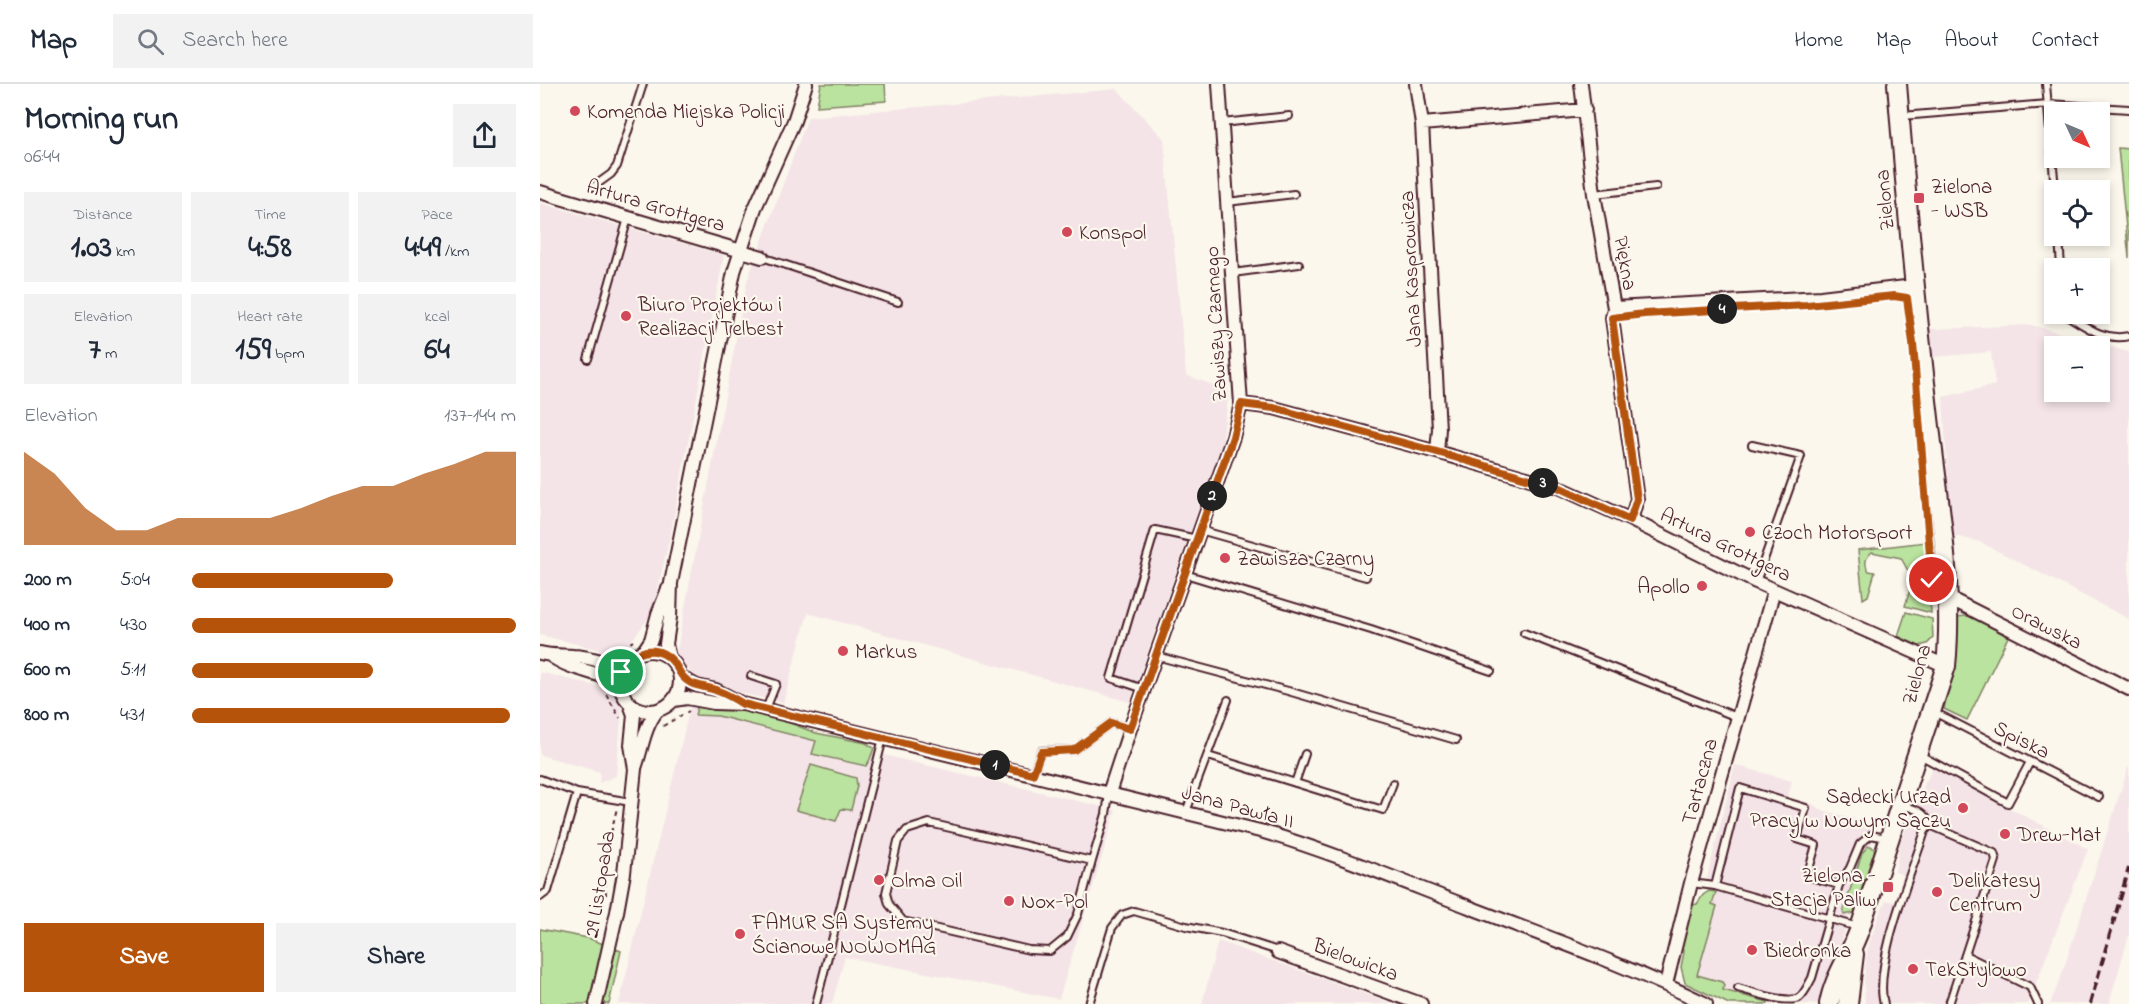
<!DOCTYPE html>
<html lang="en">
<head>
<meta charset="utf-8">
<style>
  :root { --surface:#fff; --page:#f2f2f3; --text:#1f2937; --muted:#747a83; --line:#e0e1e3; --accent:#b45309 }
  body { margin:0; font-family:"Indie Flower",sans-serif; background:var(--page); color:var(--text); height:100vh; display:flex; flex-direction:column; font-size:22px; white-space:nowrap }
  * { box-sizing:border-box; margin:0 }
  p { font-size:20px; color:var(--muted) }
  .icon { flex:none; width:33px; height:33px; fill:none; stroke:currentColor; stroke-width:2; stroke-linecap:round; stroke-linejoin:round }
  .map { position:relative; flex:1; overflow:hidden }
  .details { display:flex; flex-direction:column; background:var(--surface); width:540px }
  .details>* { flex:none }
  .needle { width:39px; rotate:134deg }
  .tools { position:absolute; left:1504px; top:18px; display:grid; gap:12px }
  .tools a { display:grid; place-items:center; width:66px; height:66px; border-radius:0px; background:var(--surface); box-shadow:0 3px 9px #0003; font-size:30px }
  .pin { position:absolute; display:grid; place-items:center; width:51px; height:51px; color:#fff; margin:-26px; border:3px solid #fff; border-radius:50%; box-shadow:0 2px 6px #0007 }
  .km { position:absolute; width:30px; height:30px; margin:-15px; border-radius:50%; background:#222; color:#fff; font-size:16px; line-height:30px; text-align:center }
  .round { display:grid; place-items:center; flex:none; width:63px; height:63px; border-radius:0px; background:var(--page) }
  .summary { display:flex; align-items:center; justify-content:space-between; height:102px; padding:0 24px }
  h1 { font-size:33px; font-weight:800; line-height:45px }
  .metrics { display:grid; grid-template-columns:repeat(3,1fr); gap:9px; height:102px; padding:6px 24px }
  .metrics div { display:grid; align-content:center; border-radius:0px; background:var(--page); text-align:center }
  .metrics b { font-size:30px; font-weight:800 }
  .metrics small { font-size:16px; font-weight:400 }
  .metrics p { font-size:16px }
  .chart { height:168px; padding:12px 24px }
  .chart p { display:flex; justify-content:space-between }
  .chart svg { width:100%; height:108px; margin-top:6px; fill:var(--accent); opacity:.7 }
  .cta { display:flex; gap:12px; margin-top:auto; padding:12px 24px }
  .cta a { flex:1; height:69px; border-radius:0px; background:var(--accent); color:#fff; font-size:24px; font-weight:800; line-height:69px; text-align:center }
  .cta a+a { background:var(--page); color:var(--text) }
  ul { padding:0 24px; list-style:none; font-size:20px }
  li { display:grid; grid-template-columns:96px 72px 1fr; align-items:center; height:45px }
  li i { height:15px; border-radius:8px; background:var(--accent) }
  header { display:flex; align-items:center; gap:36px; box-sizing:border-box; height:84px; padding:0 30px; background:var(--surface); border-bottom:2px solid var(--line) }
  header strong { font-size:28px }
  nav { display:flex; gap:33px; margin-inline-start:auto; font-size:21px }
  .search { width:420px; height:54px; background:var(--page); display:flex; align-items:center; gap:15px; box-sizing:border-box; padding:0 21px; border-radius:0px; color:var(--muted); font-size:22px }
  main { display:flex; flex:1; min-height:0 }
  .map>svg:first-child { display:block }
</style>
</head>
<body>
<header>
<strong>Map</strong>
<div class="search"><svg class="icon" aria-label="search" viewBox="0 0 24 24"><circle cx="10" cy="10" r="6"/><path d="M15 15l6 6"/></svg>Search here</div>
<nav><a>Home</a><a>Map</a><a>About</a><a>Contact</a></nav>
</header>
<main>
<section class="details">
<div class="summary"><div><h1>Morning run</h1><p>06:44</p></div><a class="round"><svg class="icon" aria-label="share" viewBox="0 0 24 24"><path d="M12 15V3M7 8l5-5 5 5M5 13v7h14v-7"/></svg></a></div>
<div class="metrics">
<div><p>Distance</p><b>1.03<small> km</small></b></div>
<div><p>Time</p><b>4:58</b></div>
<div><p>Pace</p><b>4:49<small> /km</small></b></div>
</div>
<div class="metrics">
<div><p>Elevation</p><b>7<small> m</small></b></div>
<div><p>Heart rate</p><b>159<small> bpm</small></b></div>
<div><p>kcal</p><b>64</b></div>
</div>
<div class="chart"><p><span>Elevation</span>137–144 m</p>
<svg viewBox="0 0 160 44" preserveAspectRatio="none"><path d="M0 44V6L10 15L20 29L30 38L40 38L50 33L60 33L70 33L80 33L90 29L100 24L110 20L120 20L130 15L140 11L150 6L160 6V44z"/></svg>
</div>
<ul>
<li><b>200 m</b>5:04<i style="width:62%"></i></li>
<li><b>400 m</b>4:30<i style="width:100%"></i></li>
<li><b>600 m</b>5:11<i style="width:56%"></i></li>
<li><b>800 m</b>4:31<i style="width:98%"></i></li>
</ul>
<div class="cta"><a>Save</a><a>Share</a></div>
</section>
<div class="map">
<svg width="1589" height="920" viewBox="0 0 1589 920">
  <rect width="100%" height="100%" fill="#fbf7ec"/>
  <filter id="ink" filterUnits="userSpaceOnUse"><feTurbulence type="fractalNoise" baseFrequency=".0167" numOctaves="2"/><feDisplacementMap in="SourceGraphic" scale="12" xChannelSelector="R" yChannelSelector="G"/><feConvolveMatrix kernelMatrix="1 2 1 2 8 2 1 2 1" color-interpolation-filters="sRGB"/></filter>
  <g filter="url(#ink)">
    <path fill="#f4e4e7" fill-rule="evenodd" d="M577,5L624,55L646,291L689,307L682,359L590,618L268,529L243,619L155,598L148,584L135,576L207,197L268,33Z
      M0,119L184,171L131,448L112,529L81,571L0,551Z
      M1491,241L1589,268V535L1440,458L1411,451L1403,313L1455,301L1451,268L1393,273L1391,245ZM1515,262H1560V308H1515Z
      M0,588L76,607L82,625L76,692L59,699L60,688L0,671Z
      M151,619L360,675L576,726L519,915L305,873L292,920H79Z
      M1195,681L1252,697L1248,713L1272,720L1282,726L1337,741L1285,911L1277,920H1207L1149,887L1171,809L1167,794Z
      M1589,681V851L1569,920H1510L1521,893Z
      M1393,684L1548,765L1488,920H1325L1324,896L1327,866L1338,833L1346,816L1355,818L1363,791L1355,788L1360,759L1380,709Z
      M678,857L853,920H662Z"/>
    <path fill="#bae39f" stroke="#828165" stroke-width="1.5" d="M281,0H345L346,17L277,22Z
      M1578,64L1589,65V174Z
      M1386,458L1391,529L1365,522L1373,496L1361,474L1332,468C1326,473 1323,480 1329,487L1335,488L1328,512L1323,515L1318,466Z
      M1366,528L1392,535L1393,554L1387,560L1379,562L1358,552Z
      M1429,529L1468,553L1427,636L1404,625L1414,575L1416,533L1427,532Z
      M159,617L234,633L276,649L326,659L334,664L330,675L326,682L272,670L276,657L178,632L155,631Z
      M271,681L316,694L317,702L311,726L301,725L296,737L256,726Z
      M1328,762H1331L1335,766L1314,829L1304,831L1303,828L1322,769Z
      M1169,807L1176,808L1172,820L1177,822L1157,891L1182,898L1184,901L1183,906L1228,918V920H1189L1145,899L1141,883L1144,868L1139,861L1152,821L1157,820L1163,811Z
      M0,845L48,854L81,867L69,920H0Z"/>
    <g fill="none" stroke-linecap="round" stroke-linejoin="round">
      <g stroke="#4a1f2b" stroke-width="10">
        <path id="lane" d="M1506,0L1515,106
          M1362,32L1508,20L1589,25
          M682,39L749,32
          M53,103L71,90L77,82L103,0
          M1054,110L1116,103
          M687,118L754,110
          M1519,152L1521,184
          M222,173L358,218
          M693,189L759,180
          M1529,230L1530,233C1549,245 1566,257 1589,252
          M48,275L88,134
          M1212,361L1261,372L1216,498
          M660,446L826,493
          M645,490L831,546L951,587
          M984,549L1197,633
          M616,572L748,607L916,656
          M211,592L236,600L226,625
          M604,605L571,594L615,446L657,455
          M1394,628L1559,713
          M1380,671L1468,719L1490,678
          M668,672L843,726L853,699
          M493,690L501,667L534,666L571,639L590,645
          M0,695L37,709
          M755,699L765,670
          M1361,721C1375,725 1385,727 1390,741L1454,769L1456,776L1409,920
          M646,728L688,616
          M552,777L538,830L527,853L510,867L489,866L363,837L349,820L346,809L358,757L367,746L389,739L552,777L566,730L569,710
          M1151,799L1175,802L1318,843
          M1175,802L1200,704L1266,724L1257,755L1276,761L1267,792L1299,801
          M0,813L8,807L37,709L91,718
          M1425,871L1490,903L1498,920
          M1198,904C1212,908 1247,920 1259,914C1265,909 1268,901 1272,894L1299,801L1310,784L1320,760L1331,751L1346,754
          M276,920L343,654
          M549,920L572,844L582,831L594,827L646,842L682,849L738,867
          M1344,920C1333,881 1372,788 1385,747L1390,741"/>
      </g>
      <g stroke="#4a1f2b" stroke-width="16">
        <path id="street" d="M876,0L882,40L899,345L897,368
          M1041,0L1054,110L1074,224L1072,234L1097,415L1091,436
          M882,40L1045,26
          M0,108L222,173
          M1074,224L1281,213L1374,202
          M701,320L734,324L897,368L1018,403L1091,436L1216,498L1406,582
          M1407,513L1589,605
          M80 597a30 30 0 1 1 60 0a30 30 0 1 1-60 0Z
          M103,568L111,556L118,530L128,505
          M0,569C11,572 22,571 33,572C56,573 64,582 89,576
          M11,572C16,575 22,579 28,581C47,589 66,589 81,605
          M129,574L126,560L130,533L131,499L194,188L215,124L254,37L266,0
          M140,593L157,602L176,606L199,618
          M134,616L147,614L174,619L203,620L724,748C794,769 861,797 929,823C1009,854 1089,882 1166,920
          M95,684C102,665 104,643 117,627
          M569,709L590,645L693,353L701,320L679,0
          M738,868L881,920
          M1126,900L1151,799L1234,506
          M56,920L77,828L84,789L95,685L91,661L94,631L90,620"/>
      </g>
      <g stroke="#4a1f2b" stroke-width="22">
        <path id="secondary" d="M1289,920C1294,892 1311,871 1320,844L1406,582C1414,503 1398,414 1389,334C1376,223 1366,112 1357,0
          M1308,920L1314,870"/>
      </g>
      <path stroke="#4a1f2b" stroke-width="2" stroke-dasharray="4.5 4.5" stroke-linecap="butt" d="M83,564L93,557
        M66,610L80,634
        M123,642L149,627
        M66,811C63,782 70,752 77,724"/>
      <use href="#lane" stroke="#fbf7ec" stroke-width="6"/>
      <use href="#street" stroke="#fbf7ec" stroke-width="12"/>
      <use href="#secondary" stroke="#fbf7ec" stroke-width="18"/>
      <path stroke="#4a1f2b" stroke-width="4" stroke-dasharray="9 4.5" stroke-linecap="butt" d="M1550,920L1589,784"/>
    </g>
  </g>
  <g fill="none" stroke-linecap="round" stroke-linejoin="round" filter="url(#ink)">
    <g stroke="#fff" stroke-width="12">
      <path id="route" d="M81,588C89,570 110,560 127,572C140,581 136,591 151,599C159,603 169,603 178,607C186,610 195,615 203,620L493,690L501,668L534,666L571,639L590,645L693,353L701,320L734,324L897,368L1018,403L1090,436L1097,415L1072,234L1104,230L1267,221L1354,212L1367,214L1373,259L1392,496"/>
    </g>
    <use href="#route" stroke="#b45309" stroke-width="8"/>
  </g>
  <g fill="#d1495b" stroke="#fbf7ec" stroke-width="2">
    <circle cx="35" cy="27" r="6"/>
    <rect x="1373" y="108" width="12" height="12" rx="3"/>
    <circle cx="527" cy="148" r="6"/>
    <circle cx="86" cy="232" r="6"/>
    <circle cx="1210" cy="448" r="6"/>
    <circle cx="685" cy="474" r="6"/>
    <circle cx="1162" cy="502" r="6"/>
    <circle cx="303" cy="567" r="6"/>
    <circle cx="1423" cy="724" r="6"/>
    <circle cx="1465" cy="750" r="6"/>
    <circle cx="339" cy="796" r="6"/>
    <rect x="1342" y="797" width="12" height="12" rx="3"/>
    <circle cx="1397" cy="808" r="6"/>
    <circle cx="469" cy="817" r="6"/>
    <circle cx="200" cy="850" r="6"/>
    <circle cx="1212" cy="866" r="6"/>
    <circle cx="1373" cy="885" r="6"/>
  </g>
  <g text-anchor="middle" stroke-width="4.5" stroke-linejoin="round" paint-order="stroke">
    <g font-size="21" fill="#4a1f2b" stroke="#fbf7ec" text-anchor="start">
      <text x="47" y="34">Komenda Miejska Policji</text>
      <text x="1391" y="109">Zielona<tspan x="1391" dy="24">- WSB</tspan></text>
      <text x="539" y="155">Konspol</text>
      <text x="98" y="227">Biuro Projektów i<tspan x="98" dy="24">Realizacji Telbest</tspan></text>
      <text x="1222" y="455">Czoch Motorsport</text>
      <text x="697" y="481">Zawisza Czarny</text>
      <text x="1150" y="509" text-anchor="end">Apollo</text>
      <text x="315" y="574">Markus</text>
      <text x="1411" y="719" text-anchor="end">Sądecki Urząd<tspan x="1411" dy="24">Pracy w Nowym Sączu</tspan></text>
      <text x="1477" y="757">Drew-Mat</text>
      <text x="1336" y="798" text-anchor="end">Zielona -<tspan x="1336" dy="24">Stacja Paliw</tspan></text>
      <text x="351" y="803">Olma Oil</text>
      <text x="1409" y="803">Delikatesy<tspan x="1409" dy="24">Centrum</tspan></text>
      <text x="481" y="824">Nox-Pol</text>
      <text x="212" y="845">FAMUR SA Systemy<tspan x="212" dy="24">Ścianowe NOWOMAG</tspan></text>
      <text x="1224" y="873">Biedronka</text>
      <text x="1385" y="892">TekStylowo</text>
    </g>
    <g font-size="21" fill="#4a1f2b" stroke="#fbf7ec">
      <text transform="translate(1344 116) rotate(-95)" y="7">Zielona</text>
      <text transform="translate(116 121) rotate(16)" y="7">Artura Grottgera</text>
      <text transform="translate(1086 179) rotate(80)" y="7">Piękna</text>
      <text transform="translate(870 185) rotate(-93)" y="7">Jana Kasprowicza</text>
      <text transform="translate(675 240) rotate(-93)" y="7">Zawiszy Czarnego</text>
      <text transform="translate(1186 460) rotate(26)" y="7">Artura Grottgera</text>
      <text transform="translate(1507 542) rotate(27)" y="7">Orawska</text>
      <text transform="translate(1376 590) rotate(-75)" y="7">Zielona</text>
      <text transform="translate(1482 655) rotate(27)" y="7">Spiska</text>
      <text transform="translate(1159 697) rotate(-75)" y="7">Tartaczna</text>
      <text transform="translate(698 722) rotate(15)" y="7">Jana Pawła II</text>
      <text transform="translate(59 800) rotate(-81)" y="7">29 Listopada</text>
      <text transform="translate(816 875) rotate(20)" y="7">Bielowicka</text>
    </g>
  </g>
</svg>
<div class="tools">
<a><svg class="needle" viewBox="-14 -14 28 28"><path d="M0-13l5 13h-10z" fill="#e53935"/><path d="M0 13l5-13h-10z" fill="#747a83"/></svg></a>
<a><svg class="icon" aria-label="locate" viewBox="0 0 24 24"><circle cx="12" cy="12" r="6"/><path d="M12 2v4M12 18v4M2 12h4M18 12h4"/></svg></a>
<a>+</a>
<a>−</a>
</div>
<div class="pin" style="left:81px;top:588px;background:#1e9e55"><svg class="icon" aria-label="arrive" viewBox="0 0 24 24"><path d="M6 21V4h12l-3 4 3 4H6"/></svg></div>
<div class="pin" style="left:1392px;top:496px;background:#d93025"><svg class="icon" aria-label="check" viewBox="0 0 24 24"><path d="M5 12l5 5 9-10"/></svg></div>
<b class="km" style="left:455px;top:681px">1</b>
<b class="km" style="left:672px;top:412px">2</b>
<b class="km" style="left:1003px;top:399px">3</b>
<b class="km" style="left:1182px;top:225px">4</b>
</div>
</main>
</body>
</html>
